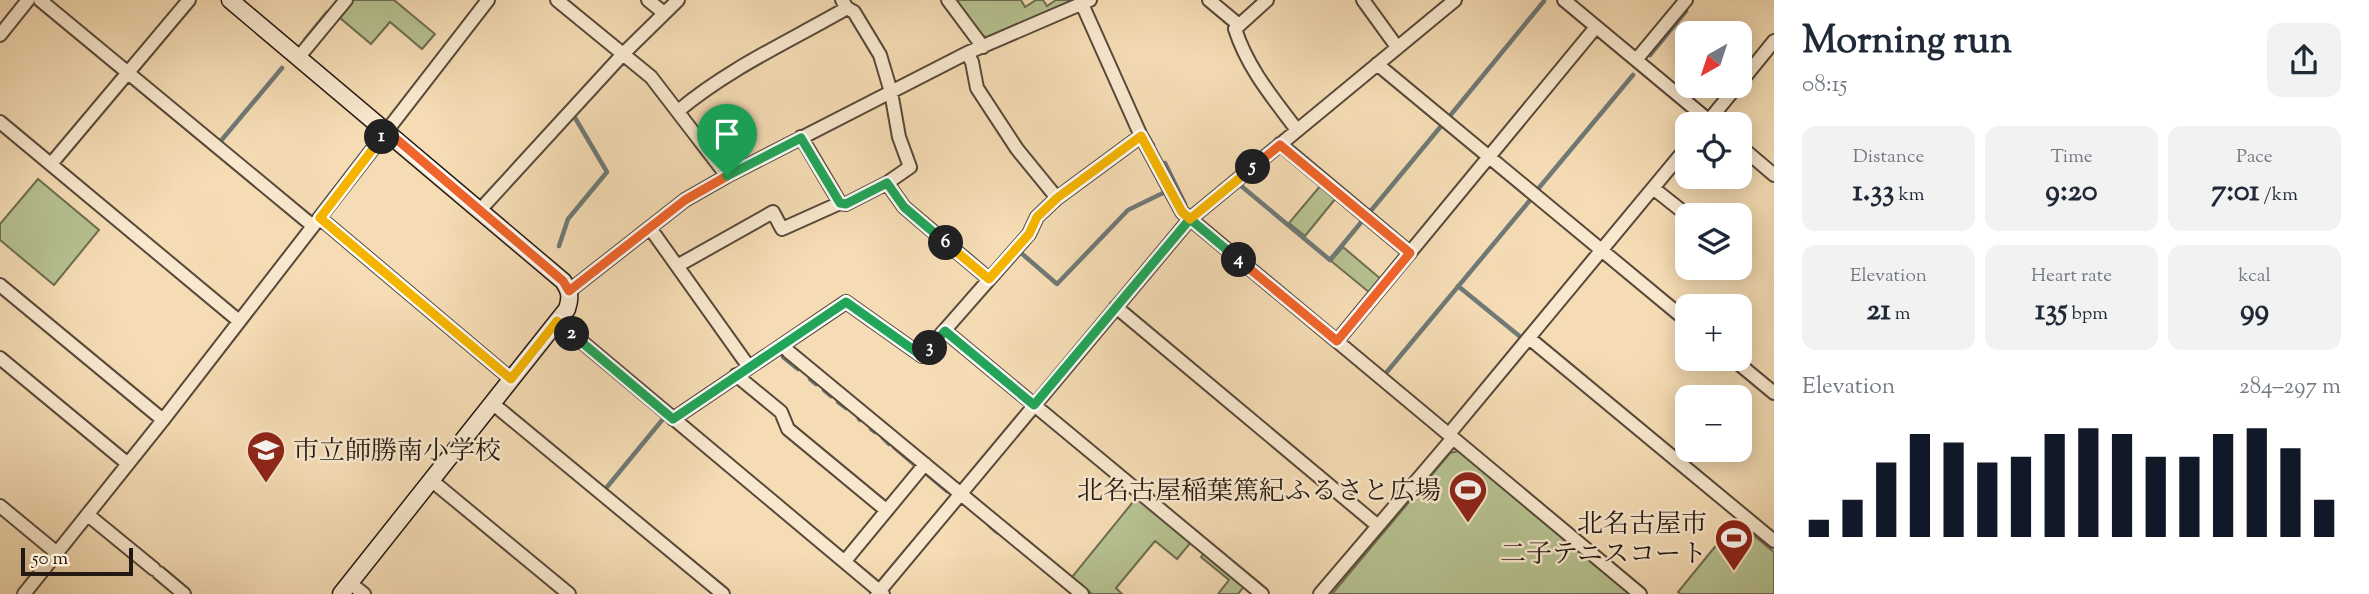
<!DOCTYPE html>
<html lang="en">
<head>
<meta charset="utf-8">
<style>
  :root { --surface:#fff; --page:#f2f2f3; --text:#1f2937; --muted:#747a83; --accent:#111827 }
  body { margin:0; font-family:"Sorts Mill Goudy","Noto Serif JP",serif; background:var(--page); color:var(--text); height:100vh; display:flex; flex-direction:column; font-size:26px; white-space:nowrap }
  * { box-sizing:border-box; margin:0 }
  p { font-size:23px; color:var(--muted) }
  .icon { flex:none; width:38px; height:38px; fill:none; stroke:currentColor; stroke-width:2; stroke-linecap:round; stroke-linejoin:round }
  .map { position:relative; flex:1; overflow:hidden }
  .drawer { display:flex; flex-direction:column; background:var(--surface); width:595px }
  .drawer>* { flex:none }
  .needle { width:46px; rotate:219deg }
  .buttons { position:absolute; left:1675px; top:21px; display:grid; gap:14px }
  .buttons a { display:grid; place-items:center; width:77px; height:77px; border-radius:14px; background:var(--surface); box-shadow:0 4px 18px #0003; font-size:35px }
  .scale { position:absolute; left:21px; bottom:18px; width:112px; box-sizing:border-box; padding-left:7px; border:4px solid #231812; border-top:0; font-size:19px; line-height:24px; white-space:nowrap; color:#231812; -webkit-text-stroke:5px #f8e8ce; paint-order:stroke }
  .pin { position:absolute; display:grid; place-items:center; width:60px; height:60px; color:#fff; margin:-72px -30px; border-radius:50% 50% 50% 0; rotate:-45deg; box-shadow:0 0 7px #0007 }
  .pin .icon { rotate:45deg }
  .km { position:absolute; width:35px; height:35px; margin:-18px; border-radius:50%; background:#222; color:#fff; font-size:19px; line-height:35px; text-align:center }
  .round { display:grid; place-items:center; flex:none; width:74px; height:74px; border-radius:14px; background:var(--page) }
  .overview { display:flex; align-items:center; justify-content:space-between; height:119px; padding:0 28px }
  h1 { font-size:38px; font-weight:800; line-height:52px }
  .figures { display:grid; grid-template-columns:repeat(3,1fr); gap:10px; height:119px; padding:7px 28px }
  .figures div { display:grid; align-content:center; border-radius:14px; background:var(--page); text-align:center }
  .figures b { font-size:30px; font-weight:800 }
  .figures small { font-size:19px; font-weight:400 }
  .figures p { font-size:19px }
  .chart { height:196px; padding:14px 28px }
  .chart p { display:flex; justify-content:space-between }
  .chart svg { width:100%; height:126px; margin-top:7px; stroke:var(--accent); stroke-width:6 }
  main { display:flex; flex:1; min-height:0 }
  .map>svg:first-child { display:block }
</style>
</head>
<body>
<main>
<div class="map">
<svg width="1774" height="594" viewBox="0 0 1774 594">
  <rect width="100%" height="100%" fill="#f5dcb4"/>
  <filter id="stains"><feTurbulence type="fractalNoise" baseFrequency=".00286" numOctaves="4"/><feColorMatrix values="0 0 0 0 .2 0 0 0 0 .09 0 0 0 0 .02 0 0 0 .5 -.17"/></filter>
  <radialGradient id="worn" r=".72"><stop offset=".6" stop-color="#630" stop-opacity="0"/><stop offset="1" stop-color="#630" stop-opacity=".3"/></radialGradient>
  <path fill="#b7c291" stroke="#6d6d52" stroke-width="2" d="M353,0H394L435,34L422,49L390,22L371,44L339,17Z
    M954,0H1021L1025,7L1036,0H1043L1047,6L1056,0H1074L987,37L981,36Z
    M38,179L99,230L54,285L0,240V224Z
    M1321,185L1336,198L1305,236L1289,223Z
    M1343,247L1382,280L1370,293L1331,261Z
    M1458,451L1630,594H1332L1450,453Z
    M1137,497L1192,541L1177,559L1155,541L1116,588L1122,594H1092L1072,577Z
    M1736,521L1774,552V594H1681L1678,592Z
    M1205,552L1245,585L1238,594H1218L1229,580L1201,557Z"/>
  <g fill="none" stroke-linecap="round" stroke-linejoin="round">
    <path stroke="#6f7976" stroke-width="4.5" d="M305,40L327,13
      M1650,55L1686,11
      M1449,117L1544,1
      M1147,135L1153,145
      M218,141L220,142L282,68
      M1165,163L1185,204
      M1240,185L1330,260L1363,220
      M1538,189L1633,75
      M1369,213L1442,125
      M559,246L568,219L607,172L574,116
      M1020,252L1057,284L1128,210L1165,192
      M1458,286L1523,339
      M783,357L798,369
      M1386,373L1531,199
      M810,379L816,384
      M824,390L831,396
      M838,402L846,408
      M859,419L860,420
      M871,429L875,432
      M883,438L889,444
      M894,447L915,465
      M928,475L947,491
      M607,487L663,419
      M990,526L997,532"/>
    <g stroke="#58493a" stroke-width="16">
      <path id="street" d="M40,0L313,226
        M557,0L651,77L727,176
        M648,0L664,13
        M948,0L983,47
        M1209,0L1239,25
        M1267,0L1235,29C1248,69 1273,98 1297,130
        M1363,0L1397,47
        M1564,0L1713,124
        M1082,4L1141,136L1182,212L1640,594
        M0,35L28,0
        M967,53L972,62L977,88L1017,149L1057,198
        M298,58L346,0
        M1636,60L1686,0
        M1377,64L1687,321
        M1740,83L1774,41
        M678,111C729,68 790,41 847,8
        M0,122L239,321
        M1706,124L1737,86
        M801,137L840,203
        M1280,144L1410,253
        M1740,146L1774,175
        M51,164L189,0
        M887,183L904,207L989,279
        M1653,188L1687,215
        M480,210L623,54L678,0
        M320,218L511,379
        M650,228L749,367
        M677,266L773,212L782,229L840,203L846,204L887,183L910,167L899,137L891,92L880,55L854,12L847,8L842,0
        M0,285L163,420
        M569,291L685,200L727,176L967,53L1090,0
        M1116,307L1378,526
        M557,321L883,594
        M945,331L1262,594
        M1529,338L1774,541
        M1337,341L1596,27
        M783,345L789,352L1082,594
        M0,358L128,464
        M1733,359L1774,393
        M736,375L781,412L788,429L886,510
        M492,403L723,594
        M673,419L846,302L922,356L1029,234L1037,217L1057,198L1141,136
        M1449,434L1687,147
        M431,480L569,594
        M0,506L57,553
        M88,515L154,569
        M845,561L925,464
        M159,573L184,594
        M350,583L364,594
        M24,594L163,420L488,0
        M877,594L1190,219L1455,0
        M1320,594L1453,438"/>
    </g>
    <g stroke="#231812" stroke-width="19">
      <path id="secondary" d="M230,0L563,281C570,291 571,297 567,309L341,594"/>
    </g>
    <use href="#street" stroke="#f8e8ce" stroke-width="12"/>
    <use href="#secondary" stroke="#f8e8ce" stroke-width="16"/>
  </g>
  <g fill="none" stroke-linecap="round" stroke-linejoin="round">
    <g stroke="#fff" stroke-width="14">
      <path id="split-1" d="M382,137L387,131L563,281L569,291L685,200L727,176"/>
    </g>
    <g stroke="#fff" stroke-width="14">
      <path id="split-2" d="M382,137L320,218L511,379L557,321L572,334"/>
    </g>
    <g stroke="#fff" stroke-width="14">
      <path id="split-3" d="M572,334L673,419L846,302L922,356L930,348"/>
    </g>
    <g stroke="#fff" stroke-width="14">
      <path id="split-4" d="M930,348L945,331L1034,405L1190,219L1239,260"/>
    </g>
    <g stroke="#fff" stroke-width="14">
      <path id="split-5" d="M1239,260L1337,341L1410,253L1280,145L1253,167"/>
    </g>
    <g stroke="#fff" stroke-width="14">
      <path id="split-6" d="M946,243L989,279L1029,234L1037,217L1057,198L1141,136L1182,212L1190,219L1253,167"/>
    </g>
    <g stroke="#fff" stroke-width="14">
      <path id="split-7" d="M727,176L801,138L840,203L846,204L887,183L904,207L946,243"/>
    </g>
    <use href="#split-1" stroke="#f0652b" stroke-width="9"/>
    <use href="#split-2" stroke="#f5b400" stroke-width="9"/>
    <use href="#split-3" stroke="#22a559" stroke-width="9"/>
    <use href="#split-4" stroke="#22a559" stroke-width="9"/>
    <use href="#split-5" stroke="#f0652b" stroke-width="9"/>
    <use href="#split-6" stroke="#f5b400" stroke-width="9"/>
    <use href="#split-7" stroke="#22a559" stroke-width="9"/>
  </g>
  <defs>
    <g id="school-pin" transform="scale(2.0125)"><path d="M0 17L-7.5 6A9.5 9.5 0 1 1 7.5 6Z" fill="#8f2418" stroke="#f8e8ce"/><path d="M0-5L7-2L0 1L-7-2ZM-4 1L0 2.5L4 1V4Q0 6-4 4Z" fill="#fff"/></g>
    <g id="stadium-pin" transform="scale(2.0125)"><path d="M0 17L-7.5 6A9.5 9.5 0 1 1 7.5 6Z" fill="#8f2418" stroke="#f8e8ce"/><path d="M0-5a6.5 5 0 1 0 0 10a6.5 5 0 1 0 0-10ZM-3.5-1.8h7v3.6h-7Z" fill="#fff"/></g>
  </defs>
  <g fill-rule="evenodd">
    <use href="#school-pin" x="266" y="450"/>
    <use href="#stadium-pin" x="1468" y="490"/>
    <use href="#stadium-pin" x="1734" y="538"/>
  </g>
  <g text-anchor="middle" stroke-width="5" stroke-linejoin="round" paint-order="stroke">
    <g font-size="26" fill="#231812" stroke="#f8e8ce" text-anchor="end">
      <text x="293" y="459" text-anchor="start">市立師勝南小学校</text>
      <text x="1441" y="499">北名古屋稲葉篤紀ふるさと広場</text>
      <text x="1707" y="532">北名古屋市<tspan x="1707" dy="30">二子テニスコート</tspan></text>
    </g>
  </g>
  <rect width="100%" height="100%" filter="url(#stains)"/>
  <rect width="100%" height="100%" fill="url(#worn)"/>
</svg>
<div class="buttons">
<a><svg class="needle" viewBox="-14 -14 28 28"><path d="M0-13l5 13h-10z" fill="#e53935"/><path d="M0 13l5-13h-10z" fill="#747a83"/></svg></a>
<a><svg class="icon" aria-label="locate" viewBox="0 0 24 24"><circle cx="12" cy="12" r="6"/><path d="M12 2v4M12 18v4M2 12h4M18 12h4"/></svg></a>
<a><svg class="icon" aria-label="layers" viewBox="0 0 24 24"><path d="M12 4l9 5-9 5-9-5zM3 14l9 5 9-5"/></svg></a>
<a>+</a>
<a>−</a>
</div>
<div class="scale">50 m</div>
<div class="pin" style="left:727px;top:176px;background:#1e9e55"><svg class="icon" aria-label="arrive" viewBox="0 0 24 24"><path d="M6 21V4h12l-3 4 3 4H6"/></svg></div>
<b class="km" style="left:382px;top:137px">1</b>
<b class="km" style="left:572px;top:334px">2</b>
<b class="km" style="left:930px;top:348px">3</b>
<b class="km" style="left:1239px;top:260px">4</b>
<b class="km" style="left:1253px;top:167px">5</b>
<b class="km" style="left:946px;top:243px">6</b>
</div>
<section class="drawer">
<div class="overview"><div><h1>Morning run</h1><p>08:15</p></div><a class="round"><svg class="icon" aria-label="share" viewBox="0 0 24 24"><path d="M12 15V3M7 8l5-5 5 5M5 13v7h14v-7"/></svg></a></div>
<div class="figures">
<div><p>Distance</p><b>1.33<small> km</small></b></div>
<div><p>Time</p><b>9:20</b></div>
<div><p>Pace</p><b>7:01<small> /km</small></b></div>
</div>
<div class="figures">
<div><p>Elevation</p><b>21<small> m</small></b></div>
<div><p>Heart rate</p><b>135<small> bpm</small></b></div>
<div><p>kcal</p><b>99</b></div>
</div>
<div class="chart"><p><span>Elevation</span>284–297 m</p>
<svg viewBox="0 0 160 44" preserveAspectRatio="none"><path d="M5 44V38M15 44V31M25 44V18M35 44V8M45 44V11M55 44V18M65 44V16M75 44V8M85 44V6M95 44V8M105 44V16M115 44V16M125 44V8M135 44V6M145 44V13M155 44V31"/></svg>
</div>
</section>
</main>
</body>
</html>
